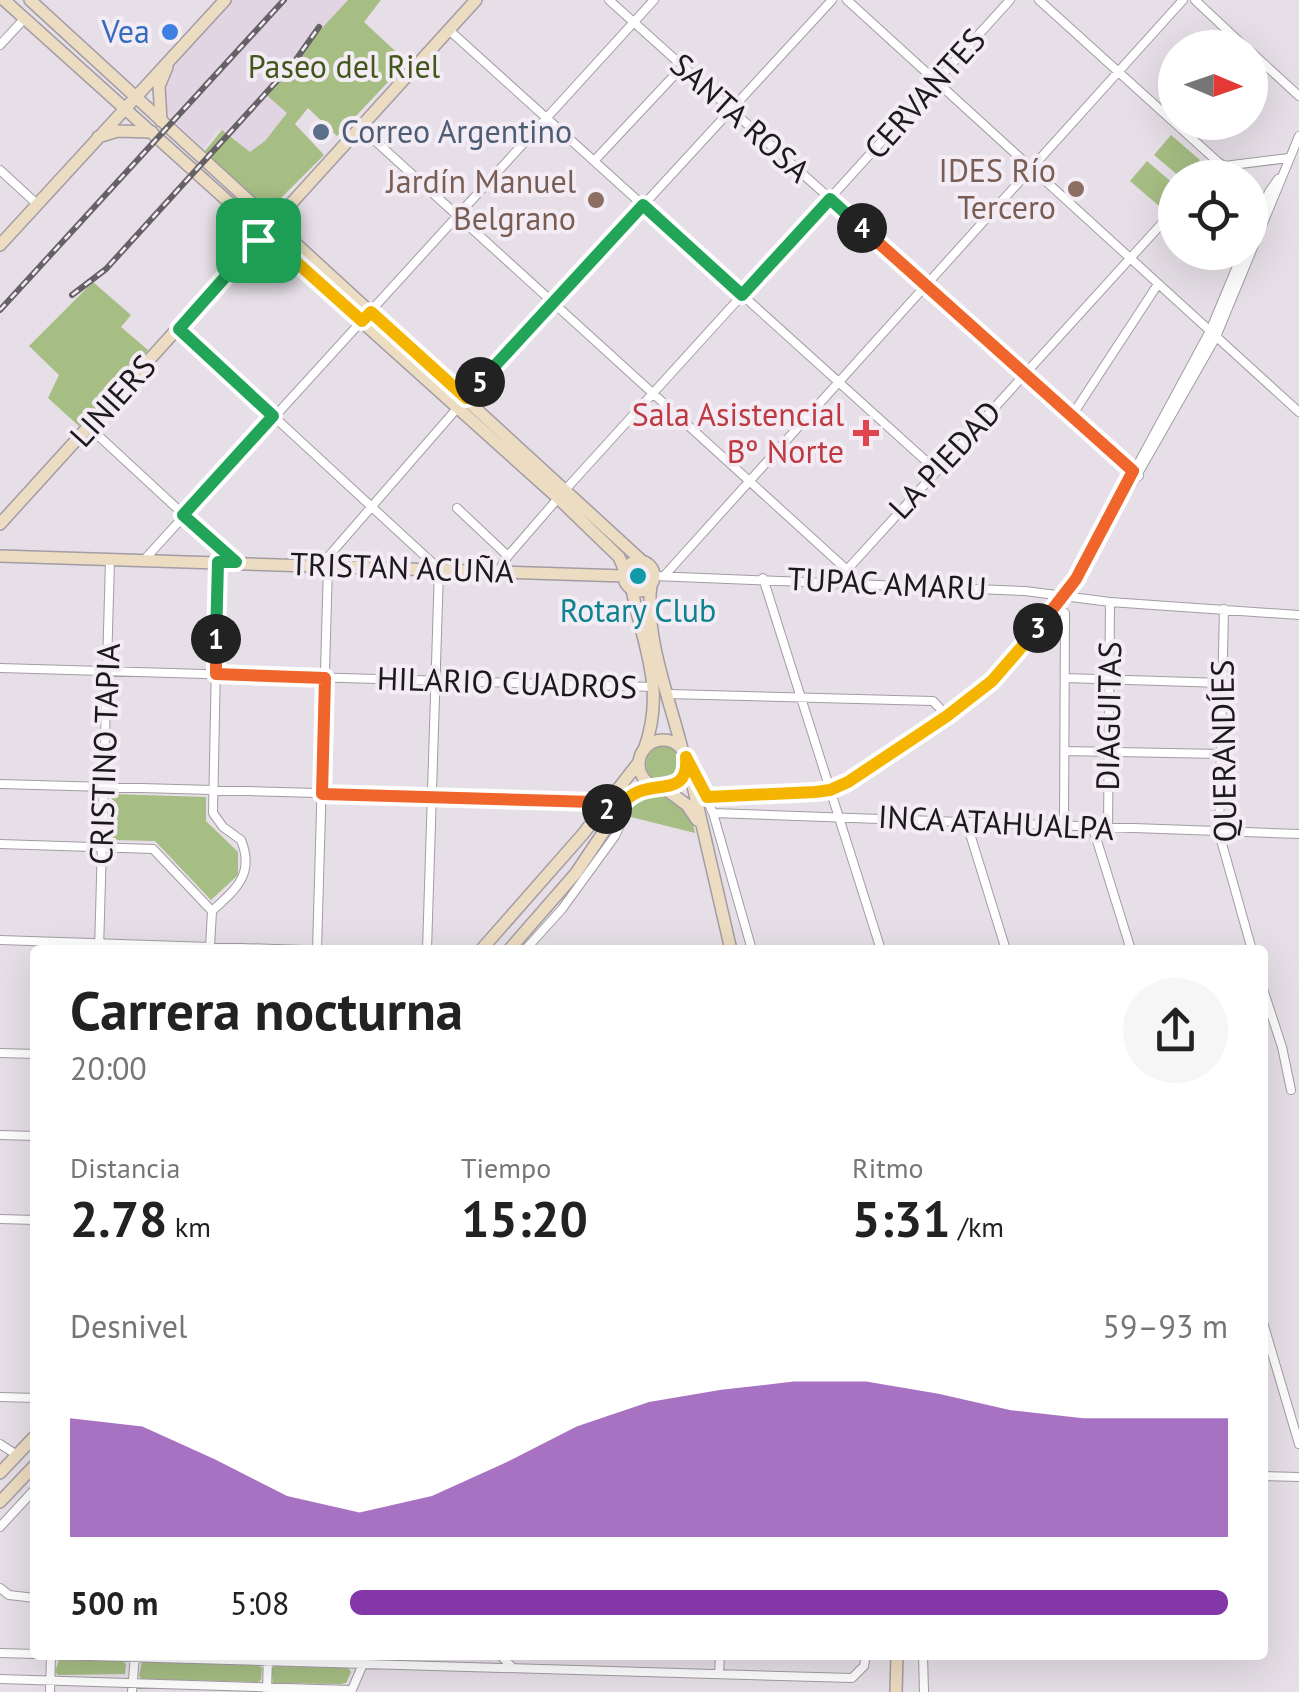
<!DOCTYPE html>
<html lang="es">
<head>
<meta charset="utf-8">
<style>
  :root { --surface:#fff; --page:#f6f6f6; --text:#222; --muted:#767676; --accent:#8437a9 }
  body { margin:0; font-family:"PT Sans",sans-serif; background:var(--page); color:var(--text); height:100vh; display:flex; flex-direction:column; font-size:38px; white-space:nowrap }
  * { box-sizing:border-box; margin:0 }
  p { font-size:32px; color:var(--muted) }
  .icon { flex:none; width:55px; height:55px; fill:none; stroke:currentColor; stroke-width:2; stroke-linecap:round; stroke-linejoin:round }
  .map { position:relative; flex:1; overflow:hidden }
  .drawer { position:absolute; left:30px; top:945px; width:1238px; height:715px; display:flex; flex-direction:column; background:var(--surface); border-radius:10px; box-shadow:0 10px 40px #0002 }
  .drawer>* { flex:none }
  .needle { width:65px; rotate:92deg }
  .controls { position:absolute; left:1158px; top:30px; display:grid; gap:20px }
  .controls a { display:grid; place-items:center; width:110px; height:110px; border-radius:50%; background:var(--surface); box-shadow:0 10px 40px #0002; font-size:50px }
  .pin { position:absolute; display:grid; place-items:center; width:85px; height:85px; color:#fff; margin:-42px; border-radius:20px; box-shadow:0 5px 15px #0006 }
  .km { position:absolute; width:50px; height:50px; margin:-25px; border-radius:50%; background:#222; color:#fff; font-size:28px; line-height:50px; text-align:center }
  .round { display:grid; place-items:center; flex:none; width:105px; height:105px; border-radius:52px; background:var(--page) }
  .summary { display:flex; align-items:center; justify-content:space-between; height:170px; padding:0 40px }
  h1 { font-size:55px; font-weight:800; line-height:75px }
  .stats { display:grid; grid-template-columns:repeat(3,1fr); gap:15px; height:170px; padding:10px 40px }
  .stats div { display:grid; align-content:center }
  .stats b { font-size:50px; font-weight:800 }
  .stats small { font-size:28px; font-weight:400 }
  .stats p { font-size:28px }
  .chart { height:280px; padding:20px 40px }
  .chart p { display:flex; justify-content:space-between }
  .chart svg { width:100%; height:180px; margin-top:10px; fill:var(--accent); opacity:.7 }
  ul { padding:0 40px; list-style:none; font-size:32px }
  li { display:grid; grid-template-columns:160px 120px 1fr; align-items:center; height:75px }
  li i { height:25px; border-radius:12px; background:var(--accent) }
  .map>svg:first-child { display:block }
</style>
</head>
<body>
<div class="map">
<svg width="1299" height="1692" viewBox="0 0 1299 1692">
  <rect width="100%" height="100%" fill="#e6dfe7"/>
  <path fill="#e1d4e3" d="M231,0H348L264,92L288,113L265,141L250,152L225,131L218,130L203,149L165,112L163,86L173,63Z"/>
  <path fill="#a6bd83" d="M348,0H381L364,22L407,62L337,136L308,108L295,124L324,155L264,215L200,157L222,130L250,152L265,141L287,113L263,92Z
    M1171,135L1200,160L1185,177H1180L1154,155Z
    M1147,161L1175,185L1159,206L1130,181Z
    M93,282L131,315L121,327L148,350L80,427L48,398L59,375L29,346Z
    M646 764a18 18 0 1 1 36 0a18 18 0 1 1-36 0Z
    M112,794L206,797V821L238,852V875L211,900L155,841L111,840Z
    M647,794C671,794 691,809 695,833L623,815L630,803Z
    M59,1660L122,1661L126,1664L125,1674L58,1675L55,1672Z
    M142,1661L258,1665L262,1668L261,1680L258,1682L142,1679L139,1676Z
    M275,1666L348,1668L351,1672L346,1683L340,1684L273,1683L271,1668Z"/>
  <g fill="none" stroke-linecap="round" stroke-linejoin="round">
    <g stroke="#a39ca4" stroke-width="10">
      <path id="street" d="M609,0L1139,476
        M847,0L1299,412
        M1039,0L1218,162
        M1195,0L1246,48
        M449,30L936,470
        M0,45L25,18
        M1250,51L1299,96
        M360,127L846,569
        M594,161L683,66
        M0,170L37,204
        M1204,178L1218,162L1224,166L1289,158
        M1250,236L1269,192L1278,179
        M179,329L439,569L427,950
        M1071,417L1158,284
        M89,427L236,563
        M1128,491L1216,337L1299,136
        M457,508L508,556
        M144,560L654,0
        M321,565L466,398L832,0
        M498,572L508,556L566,489L1010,0
        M845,572L1175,209
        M654,576L1025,591L1110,602L1299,615
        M664,576L1183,0
        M763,578L881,950
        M1224,609L1219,833L1252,950
        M0,668L654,687
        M1065,678L1222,683
        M669,694L933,701L947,716
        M1065,751L1220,754
        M693,770L713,813L752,950
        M0,784L594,801L621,823L615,836L562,909L525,950
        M707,797L830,790L865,771L947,716L1005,668L1076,579L1210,331L1243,252
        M713,813L1299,834
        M966,821L1006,950
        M1064,824L1065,613
        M1093,828L1131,950
        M1108,829L1110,602
        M0,844L153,849L212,911
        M0,940L305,950
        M210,947L212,911C236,889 255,874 241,840L223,827L213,813L218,562
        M99,950L110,560
        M317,950L328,566
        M1262,986L1282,1047L1291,1090
        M0,1053L35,1054
        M0,1135L35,1136
        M0,1219L35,1220
        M1262,1319L1299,1444
        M0,1397L35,1398
        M0,1444L17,1455
        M1262,1476L1299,1477
        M0,1527L35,1489
        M0,1588L9,1595L35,1598
        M0,1653L35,1654
        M54,1655L852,1678L864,1666L866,1655
        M500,1655L511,1666
        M923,1655L924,1692
        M719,1674L720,1655
        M0,1679L351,1690
        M50,1692L51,1655
        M132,1692L135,1655
        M267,1692L268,1655
        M351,1692L363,1664"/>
    </g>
    <g stroke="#a39ca4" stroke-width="14">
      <path id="secondary" d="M4,0L558,498L619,557L625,571
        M30,0L642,561
        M161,121L159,86L167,67
        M98,137L118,131L152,132
        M0,245L225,0
        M0,524L476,0
        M0,556L624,576
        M624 576a15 15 0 1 1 30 0a15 15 0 1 1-30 0Z
        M651,585C644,635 670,700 682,749
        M632,590C644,649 666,690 644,750
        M639 764a24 24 0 1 1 48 0a24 24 0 1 1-48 0Z
        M687,760L731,950
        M664,788L687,805L697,820
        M481,950L583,834L639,762
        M509,950L576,873L625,800L634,793L658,787
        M0,1473L35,1436
        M0,1502L35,1465
        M896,1692L897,1655"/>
    </g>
    <use href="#street" stroke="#fff" stroke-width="8"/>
    <use href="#secondary" stroke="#ecdcc1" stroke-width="11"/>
    <g stroke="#666166" stroke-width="6">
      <path id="rail" d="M72,295L106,269L295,61L319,27
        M0,310L284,0"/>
    </g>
    <use href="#rail" stroke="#f3ecf4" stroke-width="2.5" stroke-dasharray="8" stroke-linecap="butt"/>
  </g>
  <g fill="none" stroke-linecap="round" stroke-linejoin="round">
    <g stroke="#fff" stroke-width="20">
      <path id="split-1" d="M216,639L218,562H236L183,515L273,416L179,329L258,240"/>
    </g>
    <g stroke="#fff" stroke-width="20">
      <path id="split-2" d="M216,639V674L325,678L322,794L594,802L607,809"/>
    </g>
    <g stroke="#fff" stroke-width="20">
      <path id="split-3" d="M607,809L612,814C620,806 627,796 638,792C660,782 689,795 686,757L707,797L815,792L830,790L848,782L947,716L992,681L1038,628"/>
    </g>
    <g stroke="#fff" stroke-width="20">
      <path id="split-4" d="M862,228L1133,471L1076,579L1038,628"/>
    </g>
    <g stroke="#fff" stroke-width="20">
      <path id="split-5" d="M480,382L643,205L742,295L830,199L862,228"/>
    </g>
    <g stroke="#fff" stroke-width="20">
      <path id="split-6" d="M258,240L264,233L362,321L371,312L466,398L480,382"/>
    </g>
    <use href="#split-1" stroke="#22a559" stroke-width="12"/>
    <use href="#split-2" stroke="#f0652b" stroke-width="12"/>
    <use href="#split-3" stroke="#f5b400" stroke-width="12"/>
    <use href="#split-4" stroke="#f0652b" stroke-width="12"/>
    <use href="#split-5" stroke="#22a559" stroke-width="12"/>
    <use href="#split-6" stroke="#f5b400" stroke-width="12"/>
  </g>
  <circle fill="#3f7fe0" stroke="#f3ecf4" stroke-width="4" cx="170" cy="32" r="10"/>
  <circle fill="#5c6f8a" stroke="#f3ecf4" stroke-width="4" cx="321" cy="132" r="10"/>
  <g fill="#8d6e63" stroke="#f3ecf4" stroke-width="4">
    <circle cx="1076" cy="189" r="10"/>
    <circle cx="596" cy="200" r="10"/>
  </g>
  <path fill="#e0444e" stroke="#f3ecf4" stroke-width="4" d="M861 418h10v10h10v10h-10v10h-10v-10h-10v-10h10z"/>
  <circle fill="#0f9aa8" stroke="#f3ecf4" stroke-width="4" cx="638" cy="576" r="10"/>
  <g text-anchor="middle" stroke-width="8" stroke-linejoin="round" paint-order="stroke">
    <g font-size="32" fill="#366cbe" stroke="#f3ecf4" text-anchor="end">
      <text x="150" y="43">Vea</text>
    </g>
    <g font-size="32" fill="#43571d" stroke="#f3ecf4">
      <text x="344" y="78">Paseo del Riel</text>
    </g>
    <g font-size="32" fill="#1c191c" stroke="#f3ecf4">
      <text transform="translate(925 94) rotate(-48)" y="11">CERVANTES</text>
      <text transform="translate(740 118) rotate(42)" y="11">SANTA ROSA</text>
      <text transform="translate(113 401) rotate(-48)" y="11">LINIERS</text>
      <text transform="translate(945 460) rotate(-47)" y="11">LA PIEDAD</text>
      <text transform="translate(402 568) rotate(2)" y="11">TRISTAN ACUÑA</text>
      <text transform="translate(887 584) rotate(3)" y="11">TUPAC AMARU</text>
      <text transform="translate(507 683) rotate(2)" y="11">HILARIO CUADROS</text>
      <text transform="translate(1109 716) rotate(-89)" y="11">DIAGUITAS</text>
      <text transform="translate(1224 751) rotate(-91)" y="11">QUERANDÍES</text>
      <text transform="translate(105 754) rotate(-88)" y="11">CRISTINO TAPIA</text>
      <text transform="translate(996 823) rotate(3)" y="11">INCA ATAHUALPA</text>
    </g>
    <g font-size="32" fill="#4e5e75" stroke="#f3ecf4" text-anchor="start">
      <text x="341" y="143">Correo Argentino</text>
    </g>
    <g font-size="32" fill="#785e54" stroke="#f3ecf4" text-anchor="end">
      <text x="1056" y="182">IDES Río<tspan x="1056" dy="37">Tercero</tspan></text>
      <text x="576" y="193">Jardín Manuel<tspan x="576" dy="37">Belgrano</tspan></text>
    </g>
    <g font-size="32" fill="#be3a42" stroke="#f3ecf4" text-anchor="end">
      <text x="844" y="426">Sala Asistencial<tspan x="844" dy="37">Bº Norte</tspan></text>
    </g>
    <g font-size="32" fill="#0d838f" stroke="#f3ecf4">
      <text x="638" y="622">Rotary Club</text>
    </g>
  </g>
</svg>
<div class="controls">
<a><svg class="needle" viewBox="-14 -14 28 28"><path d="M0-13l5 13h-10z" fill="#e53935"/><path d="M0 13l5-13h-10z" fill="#767676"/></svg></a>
<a><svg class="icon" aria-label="locate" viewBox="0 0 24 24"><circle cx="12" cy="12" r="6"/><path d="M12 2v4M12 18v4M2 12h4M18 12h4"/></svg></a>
</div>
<div class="pin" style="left:258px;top:240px;background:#1e9e55"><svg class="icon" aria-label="arrive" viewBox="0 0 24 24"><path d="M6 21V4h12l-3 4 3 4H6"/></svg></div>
<b class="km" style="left:216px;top:639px">1</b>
<b class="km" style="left:607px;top:809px">2</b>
<b class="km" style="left:1038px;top:628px">3</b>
<b class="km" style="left:862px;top:228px">4</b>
<b class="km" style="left:480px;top:382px">5</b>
<section class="drawer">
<div class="summary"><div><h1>Carrera nocturna</h1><p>20:00</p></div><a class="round"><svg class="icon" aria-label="share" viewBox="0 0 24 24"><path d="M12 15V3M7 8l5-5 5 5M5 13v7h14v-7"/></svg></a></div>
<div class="stats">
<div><p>Distancia</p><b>2.78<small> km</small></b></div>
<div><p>Tiempo</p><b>15:20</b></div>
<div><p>Ritmo</p><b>5:31<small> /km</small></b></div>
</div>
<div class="chart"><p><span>Desnivel</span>59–93 m</p>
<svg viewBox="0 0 160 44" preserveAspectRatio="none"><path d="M0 44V15L10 17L20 25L30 34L40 38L50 34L60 26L70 17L80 11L90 8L100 6L110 6L120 9L130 13L140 15L150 15L160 15V44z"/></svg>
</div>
<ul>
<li><b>500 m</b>5:08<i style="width:100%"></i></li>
</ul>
</section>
</div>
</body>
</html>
